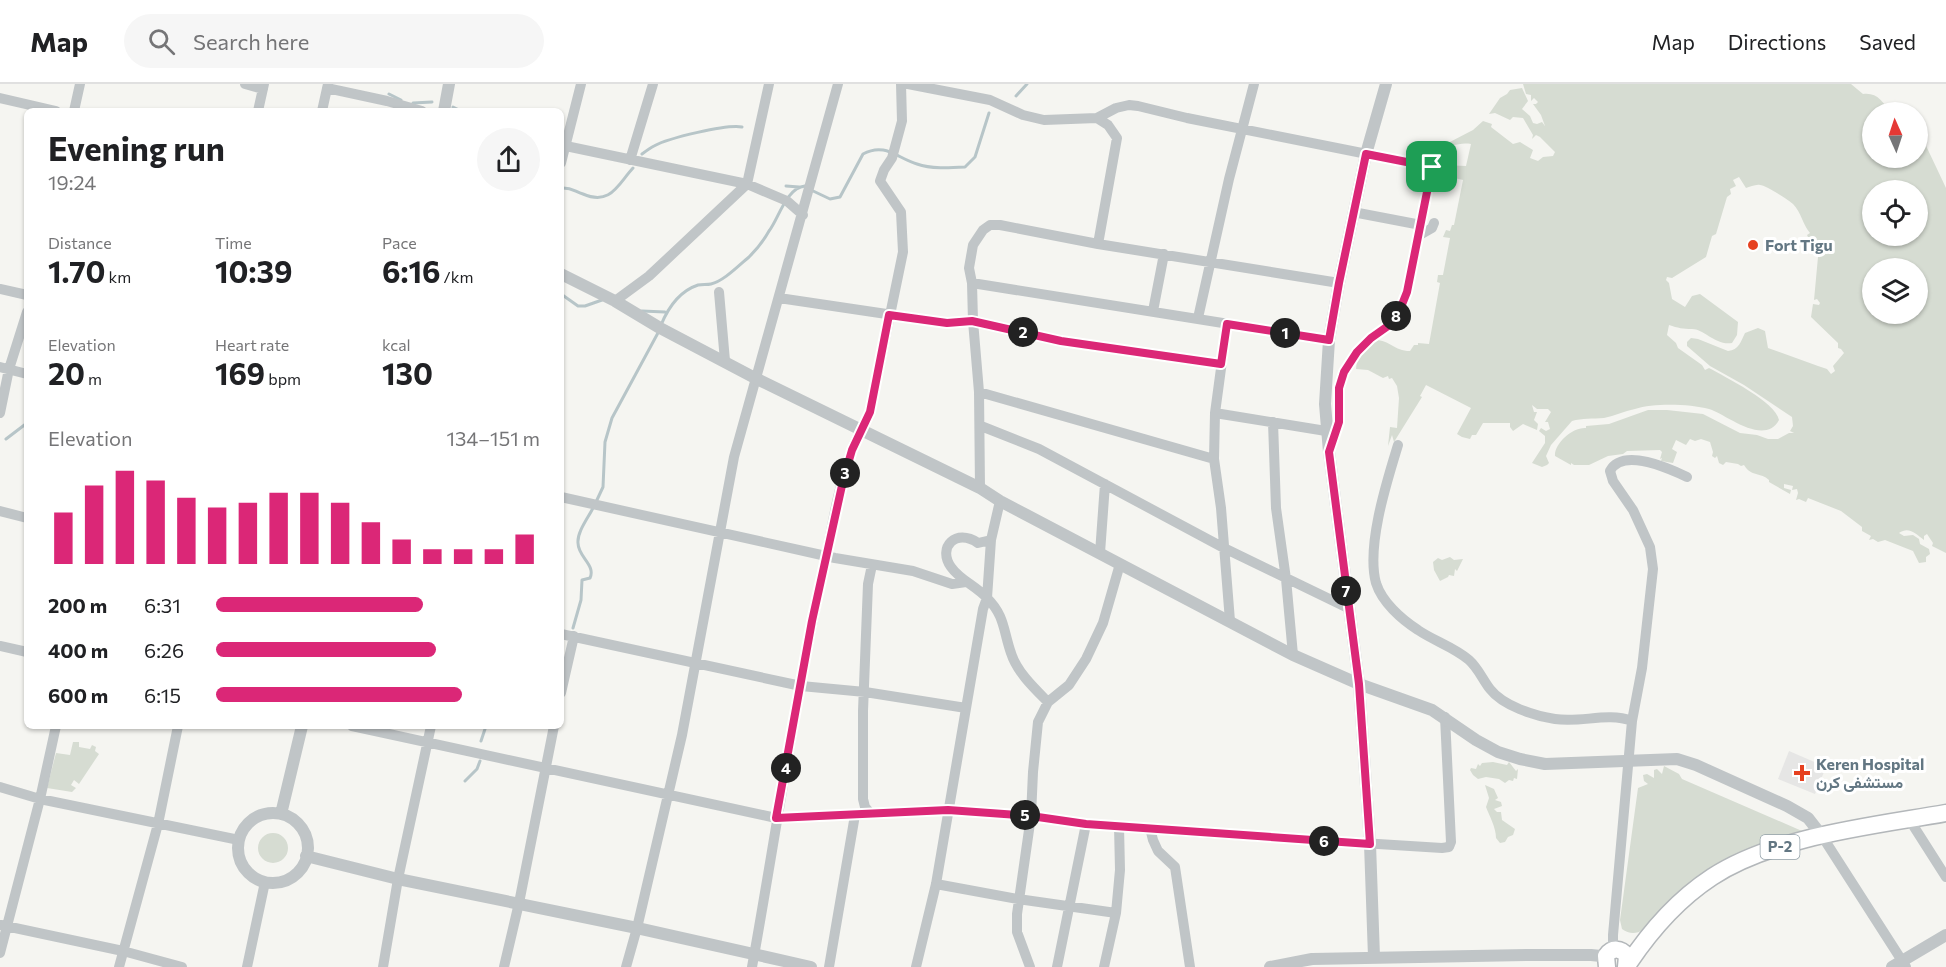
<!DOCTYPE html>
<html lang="en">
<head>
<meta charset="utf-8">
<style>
  :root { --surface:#fff; --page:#f6f6f6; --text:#202124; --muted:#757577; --line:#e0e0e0; --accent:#db2777 }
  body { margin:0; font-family:Commissioner,Vazirmatn,sans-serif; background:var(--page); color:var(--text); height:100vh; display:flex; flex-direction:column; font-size:22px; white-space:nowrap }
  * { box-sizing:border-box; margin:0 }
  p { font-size:20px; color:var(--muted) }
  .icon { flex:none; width:33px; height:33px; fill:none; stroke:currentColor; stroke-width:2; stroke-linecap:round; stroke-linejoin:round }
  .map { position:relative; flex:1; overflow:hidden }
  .drawer { position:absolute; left:24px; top:24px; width:540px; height:621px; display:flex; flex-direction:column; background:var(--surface); border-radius:9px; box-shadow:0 2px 4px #0004 }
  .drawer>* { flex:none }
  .needle { width:39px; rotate:357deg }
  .tools { position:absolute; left:1862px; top:18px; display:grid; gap:12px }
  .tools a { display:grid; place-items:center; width:66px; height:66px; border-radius:50%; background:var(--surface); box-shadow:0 2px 4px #0004; font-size:30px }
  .pin { position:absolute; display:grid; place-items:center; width:51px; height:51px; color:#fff; margin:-26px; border-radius:12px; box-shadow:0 3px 9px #0006 }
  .km { position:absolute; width:30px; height:30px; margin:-15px; border-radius:50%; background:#222; color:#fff; font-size:16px; line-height:30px; text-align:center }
  .round { display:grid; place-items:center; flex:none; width:63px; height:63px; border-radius:32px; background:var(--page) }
  .head { display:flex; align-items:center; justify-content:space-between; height:102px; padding:0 24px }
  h1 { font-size:33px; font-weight:700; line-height:45px }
  .figures { display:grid; grid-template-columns:repeat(3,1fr); gap:9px; height:102px; padding:6px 24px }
  .figures div { display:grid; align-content:center }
  .figures b { font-size:30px; font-weight:700 }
  .figures small { font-size:16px; font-weight:400 }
  .figures p { font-size:16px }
  .chart { height:168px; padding:12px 24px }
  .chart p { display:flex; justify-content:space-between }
  .chart svg { width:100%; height:108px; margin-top:6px; stroke:var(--accent); stroke-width:6 }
  ul { padding:0 24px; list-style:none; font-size:20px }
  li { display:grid; grid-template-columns:96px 72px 1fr; align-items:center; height:45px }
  li i { height:15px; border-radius:8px; background:var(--accent) }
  header { display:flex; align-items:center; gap:36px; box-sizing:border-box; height:84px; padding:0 30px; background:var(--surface); border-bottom:2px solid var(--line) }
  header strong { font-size:28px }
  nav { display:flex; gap:33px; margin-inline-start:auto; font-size:21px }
  .search { width:420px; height:54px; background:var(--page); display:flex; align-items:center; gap:15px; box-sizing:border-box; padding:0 21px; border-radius:33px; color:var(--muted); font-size:22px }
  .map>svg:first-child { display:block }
</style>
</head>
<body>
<header>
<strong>Map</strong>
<div class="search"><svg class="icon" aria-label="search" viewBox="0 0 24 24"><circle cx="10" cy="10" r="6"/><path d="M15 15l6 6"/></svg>Search here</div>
<nav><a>Map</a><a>Directions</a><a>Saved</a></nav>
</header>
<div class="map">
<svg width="1946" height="883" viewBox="0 0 1946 883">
  <rect width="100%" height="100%" fill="#f5f5f1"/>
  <path fill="#e6e6e5" d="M1789,667L1826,683L1815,710L1778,695Z"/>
  <path fill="#d6dcd2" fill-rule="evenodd" d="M1523,0H1851L1863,10C1877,8 1883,18 1890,28H1872V74H1917V47L1920,49L1946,104V469L1932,462L1933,459L1927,450L1924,452V456C1916,450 1909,442 1899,449L1904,452L1913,451L1919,455L1920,460L1929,465L1930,470L1926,473V478L1919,479L1913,467L1885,456L1878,458L1873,455L1869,456L1871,452L1862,447V443L1841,427L1808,414L1806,418L1799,415L1796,416L1798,409L1797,405L1792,406L1793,402L1784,400V404L1791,406L1790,410L1769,398V396C1761,388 1751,393 1744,381L1741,382L1738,380L1726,378L1723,381L1719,379L1717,372L1715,374L1712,372L1713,368L1710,358L1701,355L1695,357L1690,355L1686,361L1676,356L1672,365L1677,368L1673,379L1661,377L1662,374L1660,375L1662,368L1660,366L1627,367L1623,370L1608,372L1589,381H1574L1571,379V381L1555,372C1554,360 1572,343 1586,344V342L1609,340L1648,326H1667L1703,330L1740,349L1757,351L1768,355H1778L1789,349H1794L1790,347L1793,342L1792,333L1744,301L1710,282L1687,262V258L1691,254L1698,255L1728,267C1739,266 1741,257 1745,249L1758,244L1765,247L1768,264L1818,282L1827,285L1831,290L1835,287L1833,282L1844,269L1841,265L1838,264V259L1811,233L1813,220L1819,221L1820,219L1817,215L1814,216L1818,173L1807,151L1810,149C1803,141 1801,128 1793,120C1789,116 1765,101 1760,101C1756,100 1750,103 1746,104L1739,93L1733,96L1736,102L1730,105L1731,110L1727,113L1716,150L1712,152L1706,173L1672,194L1667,193L1666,196L1669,199L1672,215L1685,223L1692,212L1700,210L1738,238L1737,251L1732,259C1716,262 1704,245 1692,245C1683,245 1678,244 1669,241L1667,251L1676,259L1678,264L1702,281L1705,286L1709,284C1725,293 1776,318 1779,336C1764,363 1726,330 1709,325C1689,320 1654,319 1635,325C1624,327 1615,332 1604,334C1593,335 1582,334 1572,337L1551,361L1546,372L1549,379L1547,381L1542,383L1532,379L1545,359V352L1539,347L1541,344L1546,347L1550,345L1548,338H1545L1551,328L1548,325H1537L1532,321L1534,328H1537L1534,336L1538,340L1537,346L1523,340L1513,347L1510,343V339H1483L1476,351H1472L1470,355L1462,353L1457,350L1471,324L1426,301L1420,312L1422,313L1394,358L1392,351L1388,362L1390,343L1397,344L1399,314L1397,302L1392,294L1389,295L1388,292L1383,294L1368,286L1356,285L1357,276L1375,256C1390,256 1394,267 1410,267L1414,261H1418V259L1429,260L1440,199L1437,198L1438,191H1443L1450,154L1443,153L1446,146L1450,147L1452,141H1454L1463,96L1446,92L1447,88L1441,81L1466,82L1471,60C1459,58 1457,63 1446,60L1473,46L1483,37L1492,40L1491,43L1513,60L1520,58L1533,66L1530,74L1538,77L1543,73L1553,72L1555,68L1540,53L1536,51L1532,55L1533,51L1523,34L1513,33L1510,36L1495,29L1489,30L1500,14L1507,10L1510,6L1522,4L1528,17L1522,25L1530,32L1533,39L1537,40L1542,38L1545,42L1541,31L1533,20H1536L1538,18L1534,14L1531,17V11L1526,10ZM1872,106H1917V152H1872ZM1872,184H1917V230H1872Z
    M1450,473L1454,476L1463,475L1457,487L1455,485L1454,492L1449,491L1448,493L1440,497L1434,486L1433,478L1438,474L1442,476Z
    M73,658H79V663L90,665L92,661L96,663L95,667L99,670L79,700L74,696L71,701L76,704L72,708L47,704L56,669L70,671Z
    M1493,678L1507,681L1509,678L1516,687L1518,685L1517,695L1514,694L1513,697L1509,696L1505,699L1499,695L1486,693L1478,695L1473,691L1470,686L1471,684L1476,685L1478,680L1480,682L1482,679Z
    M1664,682L1679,690L1682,695L1802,747L1734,771L1708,787L1643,846C1636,850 1629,850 1622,845L1620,836L1638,704L1648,700L1644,697L1643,691L1647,690L1654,694V686L1657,685L1662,690Z
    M1485,701L1494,705L1498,714L1495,716L1501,718L1502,722L1494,725L1497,728H1501L1502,736L1515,745L1513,751L1508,753L1505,758L1500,759L1496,754C1496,743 1489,731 1486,723L1489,714Z
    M258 764a15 15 0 1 1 30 0a15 15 0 1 1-30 0Z"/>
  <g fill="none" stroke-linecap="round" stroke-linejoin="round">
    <path stroke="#b7c5c8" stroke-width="3" d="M389,10L401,16
      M1016,12L1027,0
      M413,19L432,18
      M453,23L461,27
      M642,70C646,67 650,64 654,62C668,54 727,40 742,43
      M786,102L799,103
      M561,104C571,103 574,107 583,110C611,122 618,100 633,84
      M811,106L830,115L840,113L863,70C885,58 897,74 917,80C931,85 949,84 965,83L975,73L989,29
      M561,210L578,222H585L602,216
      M642,227L665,228
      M661,241C668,224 680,207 698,201C702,200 707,201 711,200C724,197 739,181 749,173C756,166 764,156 769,147C779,134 786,104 805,102
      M6,355L27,339
      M596,418L603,403L605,358L612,334L659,247
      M573,544L581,516L582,496L590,494C596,481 578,473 578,459C577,448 588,434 593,424
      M481,657L486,642
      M465,697L477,685L480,677"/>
    <g stroke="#b3b7ba" stroke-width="19">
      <path id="trunk" d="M1627,882C1650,847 1677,816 1712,793C1775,752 1873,742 1946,729
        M1607,883L1606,872C1612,863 1621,864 1627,872L1626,883"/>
    </g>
    <path stroke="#c0c5c7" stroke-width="10" d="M245,0L263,5
      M908,0L990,16L1023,31L1044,36L1097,34L1116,24L1129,21L1138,22L1187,34L1447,86
      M327,4L387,17L422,27
      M0,14L56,27
      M74,27L80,0
      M258,27L264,0
      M322,27L328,0
      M1097,34L1108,41L1117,54L1098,160
      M561,61L747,100L787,117L803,131
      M630,76L653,0
      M561,79L581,0
      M1353,128L1421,141
      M1418,152L1432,144L1434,139
      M972,199L1329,256
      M0,205L27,211
      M719,208L725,277
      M779,214L947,239L973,237L1061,257L1221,280
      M615,217L649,192L747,100L769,0
      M1153,227L1164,170
      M1198,234L1229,95L1254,0
      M1227,240L1215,329L1214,375L1221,424L1230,537
      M0,283L27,290
      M979,308L1214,375
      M0,329L9,285L27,228
      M1215,329L1326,347
      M1273,338L1276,424L1286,495L1293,571
      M981,342L1039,365L1224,464L1348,524
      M1398,361C1387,397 1366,462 1376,499C1382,518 1401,535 1418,546C1434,557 1454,563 1469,576C1478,584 1483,596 1490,605C1503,622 1535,632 1555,635C1582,639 1607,628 1632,637
      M1330,367L1339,338V304L1344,288L1357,268L1371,254L1388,242L1399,228L1407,208L1435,66
      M980,404L979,308L973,237L972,199L969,184L973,161L983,146L990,141H1000L1098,160L1339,199
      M561,413L835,474L913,487L952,500L966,498
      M0,427L27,434
      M991,456L987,514C1005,532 1003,546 1011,569C1017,588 1034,604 1048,618
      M1100,469L1105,400
      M561,550L801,602L865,608L966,624
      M0,562L27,568
      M561,609L574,552
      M352,642L776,734L948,726L1031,732L1086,740L1204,749L1442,764L1449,763L1451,758L1445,633
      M0,703L40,715L239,756
      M871,730L865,723L863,715V627L868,500L872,481
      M1909,735L1946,793
      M1150,744L1153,756L1158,767L1175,783L1190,883
      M1822,752L1906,883
      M936,800L1018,815L1116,829
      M1,841L123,867L182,883
      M1613,866V851L1632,637L1642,584L1653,485L1650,463L1633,426L1613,397L1610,387C1623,363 1670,385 1687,393
      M0,869L40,715L56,642
      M119,883L158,740L178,642
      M247,883L265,798
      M383,883L398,795L431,642
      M504,883L519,819L554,642
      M626,883L637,844L682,651L734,373L838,0
      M752,883C775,756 793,628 820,502C830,457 836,409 852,365C857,352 865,341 870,328L903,168L901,128L880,97L884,86L892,74L902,37L901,0
      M829,883L855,731
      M916,883L936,800L983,525L987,514C976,502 960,496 951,483C937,463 956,444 978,459L991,456L1000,417
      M1030,883L1017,848V830L1031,732L1033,688L1038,638L1048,618L1069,601L1086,575L1103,539L1120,480
      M1057,883L1086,740
      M1104,883L1116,829L1120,786L1119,742"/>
    <path stroke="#c0c5c7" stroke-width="12" d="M444,27L449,0
      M561,190L615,217L660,244L755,294L980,404L1000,417L1293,571L1359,600L1432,626L1476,656L1498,668L1520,675L1545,680L1677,675L1696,681L1787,722L1808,734L1822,752
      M238 764a35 35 0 1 1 70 0a35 35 0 1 1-70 0Z
      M281,730L302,642
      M306,772L398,795L637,844L811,883
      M1374,873L1370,760L1359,600L1329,368L1325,320L1329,256L1339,199L1366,70L1386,0
      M1270,883L1312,875L1527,871H1591L1601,872L1605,875
      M1892,883L1946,851"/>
    <use href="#trunk" stroke="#fff" stroke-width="16"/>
  </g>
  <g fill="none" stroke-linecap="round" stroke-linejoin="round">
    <g stroke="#fff" stroke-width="12">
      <path id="route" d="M1366,70L1432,83L1407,208L1399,228L1388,242L1371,254L1357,268L1344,288L1339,304V338L1329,368L1359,600L1370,760L1086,740L1031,732L948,726L776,734L812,537L843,397L852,366L870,328L889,231L947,239L972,237L1061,257L1221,280L1227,240L1329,256L1339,199Z"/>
    </g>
    <use href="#route" stroke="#db2777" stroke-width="8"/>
  </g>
  <g fill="#e64120" stroke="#fff" stroke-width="2">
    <circle cx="1753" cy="161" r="6"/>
    <path d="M1799 680h6v6h6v6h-6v6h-6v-6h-6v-6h6z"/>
  </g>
  <g text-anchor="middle" stroke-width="6" stroke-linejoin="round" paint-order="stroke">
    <rect fill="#fff" stroke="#92a0a8" stroke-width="1.5" x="1760.5" y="751" width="39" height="24" rx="4.5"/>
    <g font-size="15" font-weight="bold" fill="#637783">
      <text x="1780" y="768">P-2</text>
    </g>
    <g font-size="16" font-weight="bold" fill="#637783" stroke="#fff" text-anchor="start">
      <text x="1765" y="167">Fort Tigu</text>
      <text x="1816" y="686">Keren Hospital<tspan x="1816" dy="18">مستشفى كرن</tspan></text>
    </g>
  </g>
</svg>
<div class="tools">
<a><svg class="needle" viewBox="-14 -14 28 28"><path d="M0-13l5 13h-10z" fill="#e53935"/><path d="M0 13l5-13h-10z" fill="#757577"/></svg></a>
<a><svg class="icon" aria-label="locate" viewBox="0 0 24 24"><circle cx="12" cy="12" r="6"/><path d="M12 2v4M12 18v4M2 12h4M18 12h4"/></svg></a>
<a><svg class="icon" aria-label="layers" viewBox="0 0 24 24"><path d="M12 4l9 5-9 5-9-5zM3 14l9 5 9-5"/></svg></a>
</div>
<div class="pin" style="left:1432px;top:83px;background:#1e9e55"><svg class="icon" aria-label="arrive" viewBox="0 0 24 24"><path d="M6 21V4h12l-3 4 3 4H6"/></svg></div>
<b class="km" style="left:1285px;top:249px">1</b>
<b class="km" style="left:1023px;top:248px">2</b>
<b class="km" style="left:845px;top:389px">3</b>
<b class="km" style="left:786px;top:684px">4</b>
<b class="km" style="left:1025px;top:731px">5</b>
<b class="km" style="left:1324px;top:757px">6</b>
<b class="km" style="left:1346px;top:507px">7</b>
<b class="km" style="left:1396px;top:232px">8</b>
<section class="drawer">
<div class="head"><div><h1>Evening run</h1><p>19:24</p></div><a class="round"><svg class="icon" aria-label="share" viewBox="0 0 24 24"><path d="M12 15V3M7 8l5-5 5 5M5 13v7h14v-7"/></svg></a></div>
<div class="figures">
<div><p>Distance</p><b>1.70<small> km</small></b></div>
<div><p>Time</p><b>10:39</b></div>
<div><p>Pace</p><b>6:16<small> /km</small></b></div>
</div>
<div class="figures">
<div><p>Elevation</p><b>20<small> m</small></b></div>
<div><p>Heart rate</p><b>169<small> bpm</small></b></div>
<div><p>kcal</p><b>130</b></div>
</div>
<div class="chart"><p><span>Elevation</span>134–151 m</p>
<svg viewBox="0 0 160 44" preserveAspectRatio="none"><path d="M5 44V23M15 44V12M25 44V6M35 44V10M45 44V17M55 44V21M65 44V19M75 44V15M85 44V15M95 44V19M105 44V27M115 44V34M125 44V38M135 44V38M145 44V38M155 44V32"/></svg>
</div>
<ul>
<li><b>200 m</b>6:31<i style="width:64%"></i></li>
<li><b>400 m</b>6:26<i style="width:68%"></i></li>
<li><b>600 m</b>6:15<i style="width:76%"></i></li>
</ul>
</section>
</div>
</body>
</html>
